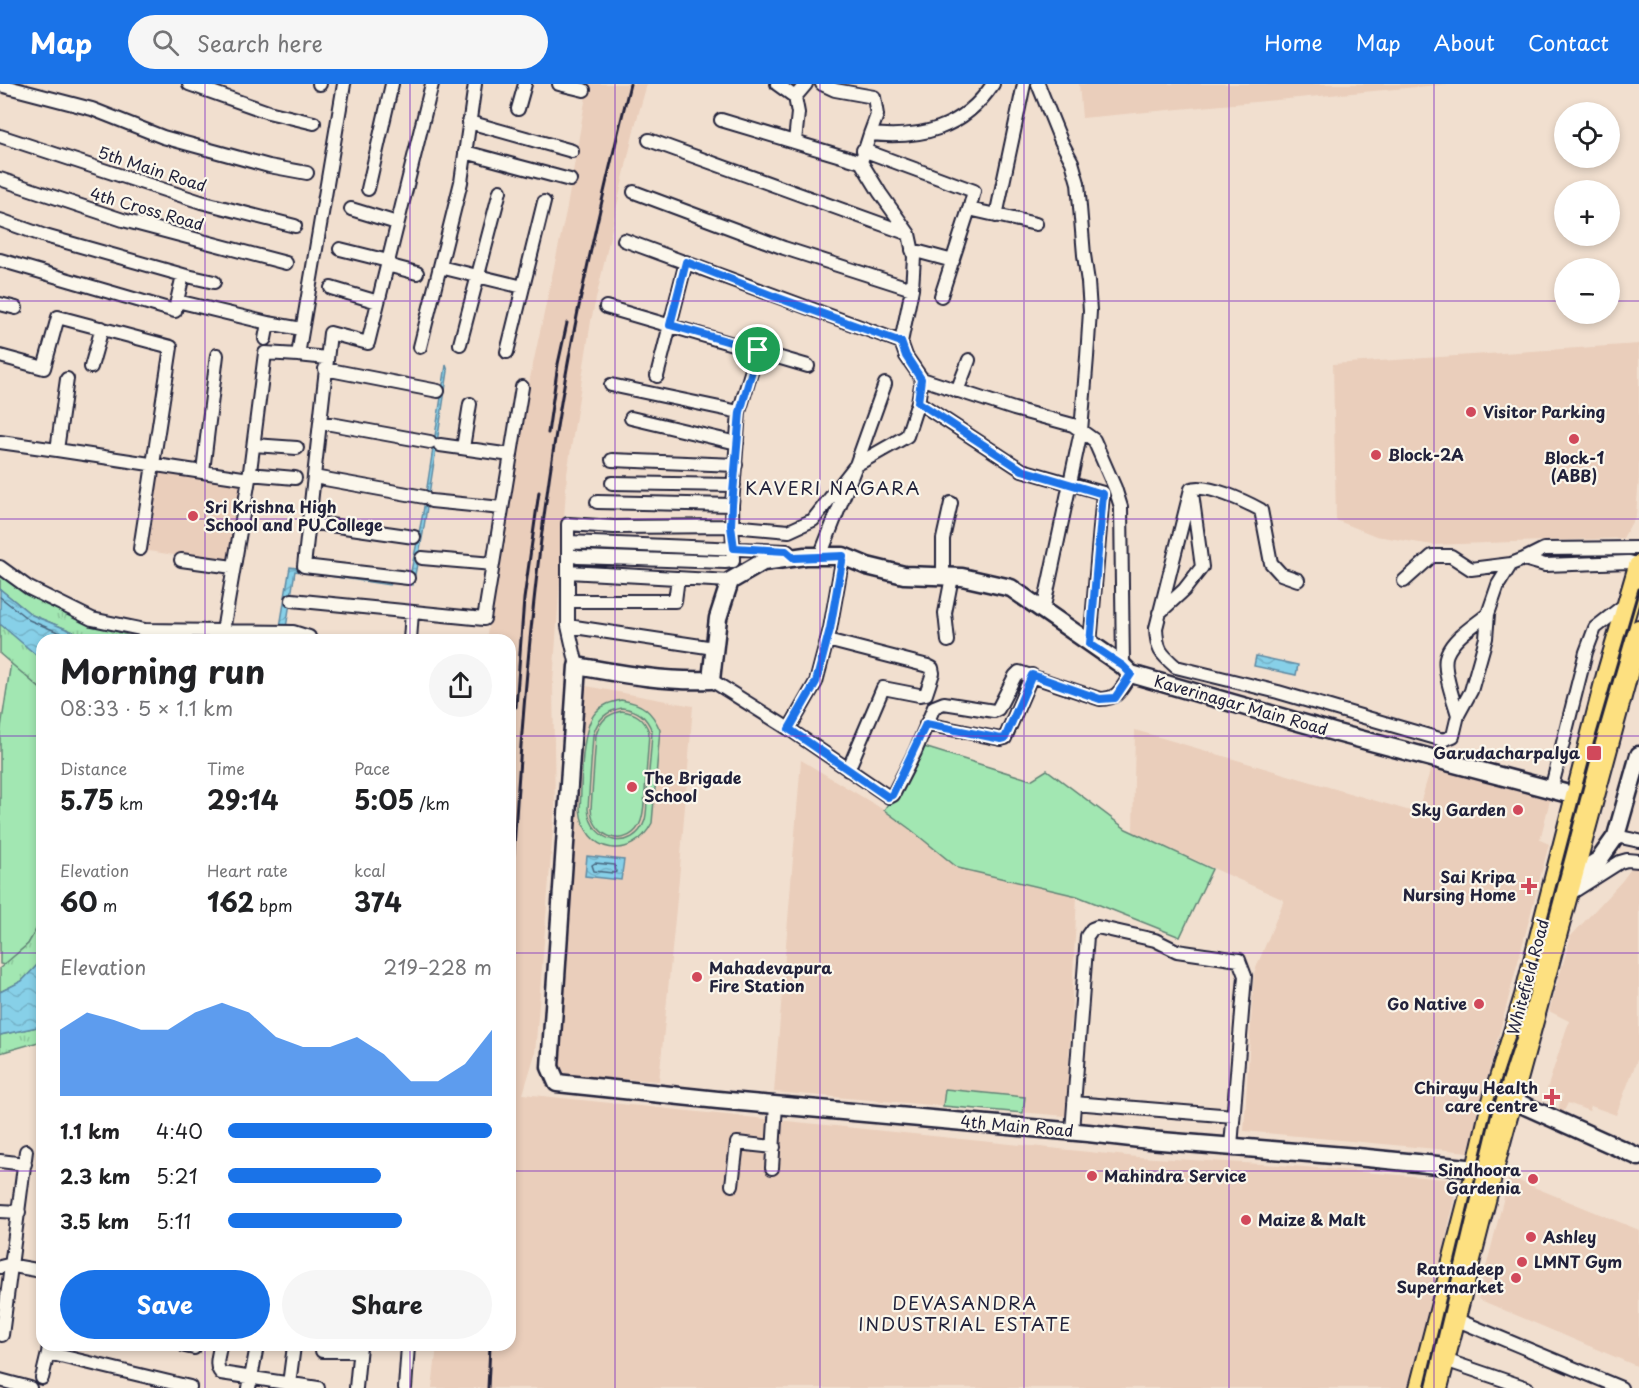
<!DOCTYPE html>
<html lang="en">
<head>
<meta charset="utf-8">
<style>
  :root { --surface:#fff; --page:#f6f6f6; --text:#202124; --muted:#757577; --accent:#1a73e8 }
  body { margin:0; font-family:"Playpen Sans",sans-serif; background:var(--page); color:var(--text); height:100vh; display:flex; flex-direction:column; font-size:22px; white-space:nowrap }
  * { box-sizing:border-box; margin:0 }
  p { font-size:20px; color:var(--muted) }
  .icon { flex:none; width:33px; height:33px; fill:none; stroke:currentColor; stroke-width:2; stroke-linecap:round; stroke-linejoin:round }
  .map { position:relative; flex:1; overflow:hidden }
  .panel { position:absolute; left:36px; top:550px; width:480px; height:717px; display:flex; flex-direction:column; background:var(--surface); border-radius:18px; box-shadow:0 3px 9px #0003 }
  .panel>* { flex:none }
  .fabs { position:absolute; left:1554px; top:18px; display:grid; gap:12px }
  .fabs a { display:grid; place-items:center; width:66px; height:66px; border-radius:50%; background:var(--surface); box-shadow:0 3px 9px #0003; font-size:30px }
  .pin { position:absolute; display:grid; place-items:center; width:51px; height:51px; color:#fff; margin:-26px; border:3px solid #fff; border-radius:50%; box-shadow:0 2px 6px #0007 }
  .round { display:grid; place-items:center; flex:none; width:63px; height:63px; border-radius:32px; background:var(--page) }
  .head { display:flex; align-items:center; justify-content:space-between; height:102px; padding:0 24px }
  h1 { font-size:33px; font-weight:700; line-height:45px }
  .metrics { display:grid; grid-template-columns:repeat(3,1fr); gap:9px; height:102px; padding:6px 24px }
  .metrics div { display:grid; align-content:center }
  .metrics b { font-size:26px; font-weight:700 }
  .metrics small { font-size:16px; font-weight:400 }
  .metrics p { font-size:16px }
  .chart { height:168px; padding:12px 24px }
  .chart p { display:flex; justify-content:space-between }
  .chart svg { width:100%; height:108px; margin-top:6px; fill:var(--accent); opacity:.7 }
  .action { display:flex; gap:12px; margin-top:auto; padding:12px 24px }
  .action a { flex:1; height:69px; border-radius:36px; background:var(--accent); color:#fff; font-size:24px; font-weight:700; line-height:69px; text-align:center }
  .action a+a { background:var(--page); color:var(--text) }
  ul { padding:0 24px; list-style:none; font-size:20px }
  li { display:grid; grid-template-columns:96px 72px 1fr; align-items:center; height:45px }
  li i { height:15px; border-radius:8px; background:var(--accent) }
  header { display:flex; align-items:center; gap:36px; box-sizing:border-box; height:84px; padding:0 30px; background:var(--accent); color:#fff }
  header strong { font-size:28px }
  nav { display:flex; gap:33px; margin-inline-start:auto; font-size:21px }
  .search { width:420px; height:54px; background:var(--page); display:flex; align-items:center; gap:15px; box-sizing:border-box; padding:0 21px; border-radius:33px; color:var(--muted); font-size:22px }
  .map>svg:first-child { display:block }
</style>
</head>
<body>
<header>
<strong>Map</strong>
<div class="search"><svg class="icon" aria-label="search" viewBox="0 0 24 24"><circle cx="10" cy="10" r="6"/><path d="M15 15l6 6"/></svg>Search here</div>
<nav><a>Home</a><a>Map</a><a>About</a><a>Contact</a></nav>
</header>
<div class="map">
<svg width="1639" height="1304" viewBox="0 0 1639 1304">
  <defs>
    <pattern id="park-tufts" width="24" height="20" patternUnits="userSpaceOnUse" patternTransform="scale(1.5)"><rect width="24" height="20" fill="#a2e7b2"/><path d="M3 7l-1-3M5 7V3M7 7l1-3M15 17l-1-3M17 17v-4M19 17l1-3" fill="none" stroke="#8bc69a"/></pattern>
    <pattern id="water-waves" width="16" height="10" patternUnits="userSpaceOnUse" patternTransform="scale(1.5)"><rect width="16" height="10" fill="#87d0e8"/><path d="M0 5q4-4 8 0t8 0" fill="none" stroke="#74b2c8"/></pattern>
  </defs>
  <rect width="100%" height="100%" fill="#f1dfcf"/>
  <filter id="ink" filterUnits="userSpaceOnUse"><feTurbulence type="fractalNoise" baseFrequency=".0167" numOctaves="2"/><feDisplacementMap in="SourceGraphic" scale="12" xChannelSelector="R" yChannelSelector="G"/><feConvolveMatrix kernelMatrix="1 2 1 2 8 2 1 2 1" color-interpolation-filters="sRGB"/></filter>
  <g filter="url(#ink)">
    <path fill="#eacebb" d="M588,0H647L635,42L591,237L567,390L553,599L555,721L535,970L523,1010L1137,1073L1281,1081L1458,1096L1439,1189L1408,1304H432L437,1262H510V556H486L530,294L567,123Z
      M1079,0H1449L1082,34Z
      M1639,260V394L1636,431L1623,454L1433,461L1376,452L1336,436L1333,280Z
      M157,383L243,398L229,480L143,466Z
      M586,602L693,622L680,784L659,997L565,992L559,986L556,973Z
      M1135,646L1417,729L1431,684L1551,712L1540,756L1549,760L1468,1068L1244,1047L1254,889L1284,816L1133,748Z
      M801,676L884,726L910,745L925,758L1077,812L1066,1032L774,1008Z
      M1633,782L1639,783V971L1616,1031L1591,1022L1589,1027L1568,1019L1563,1029L1557,1027L1563,1011L1547,1005L1569,937L1549,927L1571,852L1622,797Z
      M1509,1093L1639,1146V1283L1478,1215Z"/>
    <path fill="#a2e7b2" stroke="#628476" stroke-width="1.5" fill-rule="evenodd" d="M11,578L42,606V835L28,860L5,881L0,880V650Z
      M621,616C642,619 652,627 660,646L652,739C632,778 584,770 580,725C582,700 580,645 596,628C603,620 612,618 621,616ZM622,624C638,626 646,632 652,647C651,668 649,688 647,708C647,717 647,728 645,736C634,769 591,760 588,725L593,651C598,635 606,627 622,624Z
      M622,627C636,629 644,634 649,648C648,668 646,688 645,709C644,718 644,728 641,737C631,765 593,757 591,725L596,651C600,637 607,630 622,627Z
      M924,663L1031,696L1047,686L1126,745L1212,785L1180,853L1077,812L958,784L910,745L884,726Z
      M945,1005L1025,1013L1023,1029L943,1022Z"/>
    <path fill="url(#park-tufts)" stroke="#628476" stroke-width="1.5" d="M0,489L46,521L129,552L206,556H93L32,531L0,505Z
      M0,540L22,557L42,576V606L0,570Z
      M42,835V876L22,897L0,908V884L28,860Z
      M42,942V957L0,969V951Z"/>
    <path fill="url(#water-waves)" stroke="#5f8aa3" stroke-width="1.5" d="M446,281L448,287L423,449L413,501L392,498L390,501L295,487L286,544L280,543L290,483L409,497L423,429Z
      M0,505L32,531L93,556H42V576L0,540Z
      M1256,572L1298,581L1296,591L1254,582Z
      M587,772L624,776L621,796L585,792Z
      M42,876V942L0,951V908L22,897Z"/>
    <g fill="none" stroke-linecap="round" stroke-linejoin="round">
      <path stroke="#4a6880" stroke-width="1.5" d="M0,513L29,536L77,556
        M595,779L615,781L616,788L613,789L594,787L592,781Z"/>
      <g stroke="#22223b" stroke-width="16">
        <path id="street" d="M189,0L268,28L314,39
          M319,0H320
          M559,0L584,6
          M777,0L795,13L798,29L795,57
          M822,0L835,6L874,13L877,31L870,50
          M993,0C963,45 921,55 870,50L861,78L880,109L909,150L914,173L912,205L901,258L906,272L922,295L1014,325L1073,341L1094,356L1115,404L1121,423L1123,582
          M1038,0L1061,57L1072,78L1078,99L1084,171L1088,198L1090,227L1087,273L1081,347L1043,527
          M0,1L92,25L163,53L269,82L307,89
          M795,13L806,0
          M518,25L525,0
          M721,36L861,78
          M469,38L572,67
          M0,52L201,118L295,142
          M649,56L909,150
          M863,66L974,107L969,126
          M465,68L570,96
          M0,95L123,136L286,179
          M368,105L392,0
          M634,108L784,164L912,205
          M351,125L397,139
          M996,132L1024,0
          M0,136L45,152L183,191L177,217L268,239L302,245
          M624,156L901,258
          M340,165L388,177
          M912,166L953,177
          M0,176L175,227L177,217
          M387,181L417,189
          M440,183L523,203
          M183,191L214,198
          M331,204L378,218
          M941,212L969,125L1036,140
          M0,220L16,224
          M606,223L808,282
          M265,255L268,239
          M460,260L500,107
          M420,263L461,98L475,0
          M507,268L544,118
          M298,271L327,274
          M0,272L44,284L58,233L171,263L140,465
          M91,283L102,244
          M325,285L438,307
          M657,292L686,178
          M611,301L739,328
          M957,307L969,276
          M918,318L1022,386L1103,409L1090,560
          M631,334L737,359
          M320,338L430,358
          M0,358L57,366L67,295
          M254,361L297,364
          M440,361L511,371
          M463,364L470,320
          M57,366L249,395
          M612,376L736,381
          M203,387L217,271
          M249,390L295,394
          M314,393L424,413
          M612,399L734,401
          M1191,405L1156,544C1157,566 1160,569 1176,583L1278,608L1443,656L1453,652L1458,631L1471,607L1486,554L1488,530L1498,501L1511,480L1524,475
          M1191,405C1207,399 1246,418 1261,426L1271,479L1281,490L1298,496
          M431,417L502,424
          M597,418L732,421
          M309,438L414,453
          M568,458L787,467L794,474
          M1639,464L1544,465L1524,475L1545,481L1629,478L1639,481
          M568,470L578,473L725,478L733,477L732,421L739,328L758,266
          M820,472L856,381L885,300
          M422,474L493,480
          M181,476L233,483
          M0,483L29,504L92,535L145,546L293,548L309,553L310,556
          M568,488L730,497
          M943,493V455L951,419
          M408,494L304,482L330,249L368,259L432,0
          M1404,497L1432,472H1451L1471,485L1511,480
          M292,516L484,535L522,303
          M568,517H675L678,494
          M1159,529L1184,506L1202,483L1192,409
          M568,542L714,564
          M223,547L249,395L265,269L298,271L344,0
          M410,556L412,528
          M827,556L928,582L932,584L933,589L926,610L919,611L883,604L848,686
          M948,557L945,529L952,493
          M577,582L568,542V440L614,443L731,442L789,447L813,436L856,381L907,352L918,318L922,295
          M711,596L789,645L889,713L893,711L915,668L934,623L944,619L994,627L998,625L1015,592L1019,588L1100,615C1119,615 1121,605 1131,590
          M1458,631C1454,617 1441,583 1447,570C1454,553 1475,541 1488,530
          M926,640L1001,655L1005,654L1032,591
          M789,645L816,598L830,545L843,472
          M1551,706L1586,568L1595,544L1627,519
          M1616,752L1639,757
          M1568,811L1620,778L1627,776L1639,777
          M1074,1019L1233,1032
          M1072,1047L1087,852L1092,845L1097,843L1155,856L1177,867L1239,876L1245,892L1231,1062
          M0,1077L25,1080
          M772,1084L776,1021
          M732,1101L737,1059L774,1063
          M0,1127L19,1128
          M0,1183L8,1181L42,1187
          M1455,1235L1621,1304
          M2,1251L26,1067
          M49,1262L48,1269L190,1303
          M185,1262L194,1264
          M220,1262C219,1271 214,1281 221,1289L318,1304
          M322,1267H359
          M1445,1276L1527,1304
          M42,1294L48,1269
          M0,1296L30,1304
          M289,1300L294,1262
          M249,1304L257,1262
          M356,1304L360,1262
          M405,1304L408,1262"/>
      </g>
      <g stroke="#22223b" stroke-width="21">
        <path id="secondary" d="M1573,792L1599,776L1616,752L1639,671
          M1512,1016L1639,1073
          M1477,1085L1357,1073L1149,1056L1088,1049L718,1016L557,999L550,983L577,582C622,590 665,598 711,596L718,534L730,497L763,478L805,472H843L867,482L904,491L962,493L1011,504L1123,582L1131,590L1337,649L1576,712"/>
      </g>
      <g stroke="#22223b" stroke-width="24">
        <path id="primary" d="M1420,1304L1477,1085L1491,1024L1525,912L1607,591L1639,482
          M1437,1304L1499,1062L1639,546"/>
      </g>
      <use href="#street" stroke="#fbf7ec" stroke-width="12"/>
      <use href="#secondary" stroke="#fbf7ec" stroke-width="16"/>
      <use href="#primary" stroke="#fde080" stroke-width="20"/>
      <path stroke="#22223b" stroke-width="3" d="M548,349L558,280L567,239
        M516,623L524,515L539,408
        M510,834C520,649 534,462 568,279C585,185 607,93 630,0
        M488,1304L490,1262
        M1425,1304L1492,1025L1521,937L1594,660L1639,505"/>
    </g>
  </g>
  <g fill="none" stroke-linecap="round" stroke-linejoin="round" filter="url(#ink)">
    <g stroke="#fff" stroke-width="12">
      <path id="route" d="M686,178L773,212L901,258L906,272L921,295L918,318L1022,386L1103,410L1090,560L1123,582L1131,590L1115,614L1100,615L1032,591L1005,654L1001,655L926,640L892,711L888,713L789,645L816,598L830,545L843,472L794,474L786,467L734,464L731,442L732,421L740,328L758,266L670,241Z"/>
    </g>
    <use href="#route" stroke="#1a73e8" stroke-width="8"/>
  </g>
  <path fill="none" stroke="#7b2cbf" stroke-width="1.5" stroke-opacity="0.55" d="M205,0V556M410,0V556M615,0V1304M820,0V1304M1024,0V1304M1229,0V1304M1434,0V1304M0,217H1564M1610,217H1639M0,435H1639M0,652H42M510,652H1639M0,869H42M510,869H1639M0,1087H42M510,1087H1639M205,1262V1304M410,1262V1304"/>
  <g fill="#d1495b" stroke="#fbf7ec" stroke-width="2">
    <circle cx="1471" cy="328" r="6"/>
    <circle cx="1574" cy="355" r="6"/>
    <circle cx="1376" cy="371" r="6"/>
    <circle cx="193" cy="432" r="6"/>
    <rect x="1586" y="661" width="16" height="16" rx="3"/>
    <circle cx="632" cy="703" r="6"/>
    <circle cx="1518" cy="726" r="6"/>
    <path d="M1526 793h6v6h6v6h-6v6h-6v-6h-6v-6h6z"/>
    <circle cx="697" cy="893" r="6"/>
    <circle cx="1479" cy="920" r="6"/>
    <path d="M1549 1004h6v6h6v6h-6v6h-6v-6h-6v-6h6z"/>
    <circle cx="1092" cy="1092" r="6"/>
    <circle cx="1533" cy="1095" r="6"/>
    <circle cx="1246" cy="1136" r="6"/>
    <circle cx="1531" cy="1153" r="6"/>
    <circle cx="1522" cy="1178" r="6"/>
    <circle cx="1516" cy="1194" r="6"/>
  </g>
  <g text-anchor="middle" stroke-width="4.5" stroke-linejoin="round" paint-order="stroke">
    <g font-size="16" fill="#22223b" stroke="#fbf7ec">
      <text transform="translate(152 85) rotate(18)" y="6">5th Main Road</text>
      <text transform="translate(147 125) rotate(16)" y="6">4th Cross Road</text>
      <text transform="translate(1241 621) rotate(16)" y="6">Kaverinagar Main Road</text>
      <text transform="translate(1528 893) rotate(-75)" y="6">Whitefield Road</text>
      <text transform="translate(1017 1042) rotate(5)" y="6">4th Main Road</text>
    </g>
    <g font-size="16" font-weight="bold" fill="#22223b" stroke="#fbf7ec" text-anchor="start">
      <text x="1483" y="334">Visitor Parking</text>
      <text x="1388" y="377">Block-2A</text>
      <text x="1574" y="380" text-anchor="middle">Block-1<tspan x="1574" dy="18">(ABB)</tspan></text>
      <text x="205" y="429">Sri Krishna High<tspan x="205" dy="18">School and PU College</tspan></text>
      <text x="1580" y="675" text-anchor="end">Garudacharpalya</text>
      <text x="644" y="700">The Brigade<tspan x="644" dy="18">School</tspan></text>
      <text x="1506" y="732" text-anchor="end">Sky Garden</text>
      <text x="1516" y="799" text-anchor="end">Sai Kripa<tspan x="1516" dy="18">Nursing Home</tspan></text>
      <text x="709" y="890">Mahadevapura<tspan x="709" dy="18">Fire Station</tspan></text>
      <text x="1467" y="926" text-anchor="end">Go Native</text>
      <text x="1538" y="1010" text-anchor="end">Chirayu Health<tspan x="1538" dy="18">care centre</tspan></text>
      <text x="1521" y="1092" text-anchor="end">Sindhoora<tspan x="1521" dy="18">Gardenia</tspan></text>
      <text x="1104" y="1098">Mahindra Service</text>
      <text x="1258" y="1142">Maize &amp; Malt</text>
      <text x="1543" y="1159">Ashley</text>
      <text x="1534" y="1184">LMNT Gym</text>
      <text x="1504" y="1191" text-anchor="end">Ratnadeep<tspan x="1504" dy="18">Supermarket</tspan></text>
    </g>
    <g font-size="18" letter-spacing="1.5" fill="#22223b" stroke="#fbf7ec">
      <text x="833" y="411">KAVERI NAGARA</text>
      <text x="965" y="1226">DEVASANDRA<tspan x="965" dy="21">INDUSTRIAL ESTATE</tspan></text>
    </g>
  </g>
</svg>
<div class="fabs">
<a><svg class="icon" aria-label="locate" viewBox="0 0 24 24"><circle cx="12" cy="12" r="6"/><path d="M12 2v4M12 18v4M2 12h4M18 12h4"/></svg></a>
<a>+</a>
<a>−</a>
</div>
<div class="pin" style="left:758px;top:266px;background:#1e9e55"><svg class="icon" aria-label="arrive" viewBox="0 0 24 24"><path d="M6 21V4h12l-3 4 3 4H6"/></svg></div>
<section class="panel">
<div class="head"><div><h1>Morning run</h1><p>08:33 · 5 × 1.1 km</p></div><a class="round"><svg class="icon" aria-label="share" viewBox="0 0 24 24"><path d="M12 15V3M7 8l5-5 5 5M5 13v7h14v-7"/></svg></a></div>
<div class="metrics">
<div><p>Distance</p><b>5.75<small> km</small></b></div>
<div><p>Time</p><b>29:14</b></div>
<div><p>Pace</p><b>5:05<small> /km</small></b></div>
</div>
<div class="metrics">
<div><p>Elevation</p><b>60<small> m</small></b></div>
<div><p>Heart rate</p><b>162<small> bpm</small></b></div>
<div><p>kcal</p><b>374</b></div>
</div>
<div class="chart"><p><span>Elevation</span>219–228 m</p>
<svg viewBox="0 0 160 44" preserveAspectRatio="none"><path d="M0 44V17L10 10L20 13L30 17L40 17L50 10L60 6L70 10L80 20L90 24L100 24L110 20L120 27L130 38L140 38L150 31L160 17V44z"/></svg>
</div>
<ul>
<li><b>1.1 km</b>4:40<i style="width:100%"></i></li>
<li><b>2.3 km</b>5:21<i style="width:58%"></i></li>
<li><b>3.5 km</b>5:11<i style="width:66%"></i></li>
</ul>
<div class="action"><a>Save</a><a>Share</a></div>
</section>
</div>
</body>
</html>
